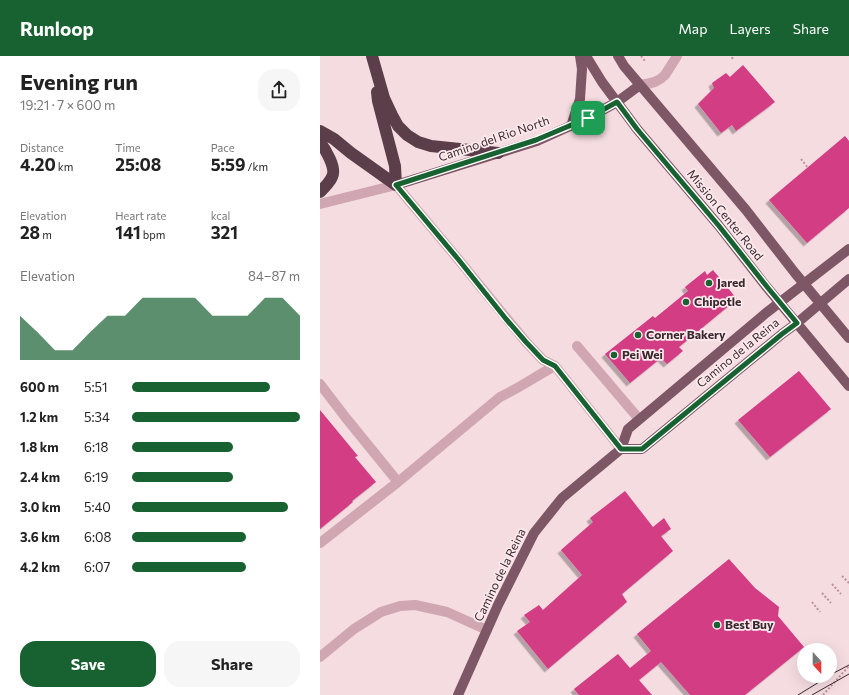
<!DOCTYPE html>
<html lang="en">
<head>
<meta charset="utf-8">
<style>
  :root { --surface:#fff; --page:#f6f6f6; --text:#222; --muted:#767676; --accent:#186131 }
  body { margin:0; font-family:Commissioner,sans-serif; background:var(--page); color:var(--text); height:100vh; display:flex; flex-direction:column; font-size:15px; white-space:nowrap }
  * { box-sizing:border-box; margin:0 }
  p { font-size:13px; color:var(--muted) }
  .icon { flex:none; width:22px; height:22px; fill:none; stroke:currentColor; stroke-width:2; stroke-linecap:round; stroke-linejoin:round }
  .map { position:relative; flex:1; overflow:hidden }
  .panel { display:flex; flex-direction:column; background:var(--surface); width:320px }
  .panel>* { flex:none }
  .needle { width:26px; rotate:159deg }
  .tools { position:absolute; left:477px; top:587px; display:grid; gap:8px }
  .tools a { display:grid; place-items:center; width:40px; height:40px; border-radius:50%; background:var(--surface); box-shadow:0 4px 16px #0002; font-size:20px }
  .pin { position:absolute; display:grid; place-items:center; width:34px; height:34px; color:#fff; margin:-17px; border-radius:8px; box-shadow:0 2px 6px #0006 }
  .round { display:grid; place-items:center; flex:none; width:42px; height:42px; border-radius:16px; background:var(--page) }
  .head { display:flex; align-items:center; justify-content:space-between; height:68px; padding:0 20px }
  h1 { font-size:22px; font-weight:700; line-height:30px }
  .stats { display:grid; grid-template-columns:repeat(3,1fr); gap:6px; height:68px; padding:4px 20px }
  .stats div { display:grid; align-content:center }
  .stats b { font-size:17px; font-weight:700 }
  .stats small { font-size:11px; font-weight:400 }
  .stats p { font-size:11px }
  .chart { height:112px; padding:8px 20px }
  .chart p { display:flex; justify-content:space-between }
  .chart svg { width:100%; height:72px; margin-top:4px; fill:var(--accent); opacity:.7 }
  .button { display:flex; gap:8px; margin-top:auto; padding:8px 20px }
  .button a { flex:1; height:46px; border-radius:16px; background:var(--accent); color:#fff; font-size:16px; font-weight:700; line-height:46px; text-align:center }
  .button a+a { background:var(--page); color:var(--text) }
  ul { padding:0 20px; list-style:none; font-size:13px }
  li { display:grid; grid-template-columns:64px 48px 1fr; align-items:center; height:30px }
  li i { height:10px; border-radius:5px; background:var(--accent) }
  header { display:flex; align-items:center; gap:24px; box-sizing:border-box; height:56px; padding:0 20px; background:var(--accent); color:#fff }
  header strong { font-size:19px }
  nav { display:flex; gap:22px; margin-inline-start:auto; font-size:14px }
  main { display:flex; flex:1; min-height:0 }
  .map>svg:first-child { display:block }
</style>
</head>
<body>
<header>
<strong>Runloop</strong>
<nav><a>Map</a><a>Layers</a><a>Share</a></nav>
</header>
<main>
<section class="panel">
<div class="head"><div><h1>Evening run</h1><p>19:21 · 7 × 600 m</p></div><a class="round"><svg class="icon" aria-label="share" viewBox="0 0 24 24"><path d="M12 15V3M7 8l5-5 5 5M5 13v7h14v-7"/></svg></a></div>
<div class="stats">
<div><p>Distance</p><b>4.20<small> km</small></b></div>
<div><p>Time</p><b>25:08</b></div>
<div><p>Pace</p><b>5:59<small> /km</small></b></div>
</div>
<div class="stats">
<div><p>Elevation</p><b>28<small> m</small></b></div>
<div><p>Heart rate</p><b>141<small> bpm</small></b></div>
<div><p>kcal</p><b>321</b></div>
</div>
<div class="chart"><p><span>Elevation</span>84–87 m</p>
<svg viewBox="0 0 160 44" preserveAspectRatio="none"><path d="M0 44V17L10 27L20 38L30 38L40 27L50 17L60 17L70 6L80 6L90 6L100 6L110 17L120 17L130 17L140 6L150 6L160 17V44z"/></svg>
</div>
<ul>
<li><b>600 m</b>5:51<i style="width:82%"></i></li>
<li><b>1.2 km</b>5:34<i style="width:100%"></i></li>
<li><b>1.8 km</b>6:18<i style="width:60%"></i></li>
<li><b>2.4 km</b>6:19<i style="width:60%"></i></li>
<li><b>3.0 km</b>5:40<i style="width:93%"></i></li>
<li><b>3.6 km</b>6:08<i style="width:68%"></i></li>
<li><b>4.2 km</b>6:07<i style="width:68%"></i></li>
</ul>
<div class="button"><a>Save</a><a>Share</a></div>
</section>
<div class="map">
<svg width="529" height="639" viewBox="0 0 529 639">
  <defs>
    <filter id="shadow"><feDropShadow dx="-3.5" dy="3.5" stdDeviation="0" flood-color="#0004"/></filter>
  </defs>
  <rect width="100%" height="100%" fill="#f5dce1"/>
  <path fill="#d33c84" filter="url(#shadow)" d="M423,9L455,46L416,75L412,69L401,77L378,48L394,32L392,27L406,17L410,21Z
    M525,80L529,85V152L487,187L449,144Z
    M393,214L417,243L359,291L363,295L347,308L341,302L310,327L285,298L333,260L335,262L368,235L365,231L385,215L387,219Z
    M479,315L511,353L450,401L418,364Z
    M0,354L38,400L35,401L56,426L32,445L33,446L0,473Z
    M305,435L333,471L344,462L351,473L341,480L353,495L302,538L307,546L228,613L197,575L210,566L204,559L219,549L223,554L262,519L241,494L273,466L270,462Z
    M409,503L435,532L459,551L458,560L484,591L425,639H370L341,606L319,624L332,639H259L254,633L298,598L310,612L331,595L317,578Z"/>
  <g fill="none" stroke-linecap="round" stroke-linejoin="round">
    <path stroke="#bb909d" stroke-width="2" stroke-dasharray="2 2" stroke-linecap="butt" d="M321,0L325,5
      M412,3L413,0
      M481,103L488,112
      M522,520L529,527
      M512,528L521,538
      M502,537L511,547
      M492,546L500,556
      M503,639L529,610"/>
    <path stroke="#cfa6b1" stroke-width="10" d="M320,29C331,27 337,27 345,19L357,0
      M0,148L76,129L138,203L187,263L206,286L223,304L235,310L301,393
      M257,290L319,363
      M0,328L26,362L78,426
      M0,487L78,426L180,341C199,332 216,320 235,310
      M0,601L34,573L61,556L80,550L95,549L127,556L167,574"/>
    <path stroke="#7e5766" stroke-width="10" d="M266,0L282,26L317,73L399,170L445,229L529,330
      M298,0L304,10L426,154L475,217L529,282
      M251,70L260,43L262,13L260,0
      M76,129L217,85L268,62L297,46L320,29
      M301,393H322L384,342L462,278L477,267L529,223
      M138,639L178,549L214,477L242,442L301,393L308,373L446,257L529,193"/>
    <path stroke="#5c3e4a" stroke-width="12" d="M52,0L64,42L72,59L78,70L87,79L98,86L111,90L178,97
      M57,36L58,45L75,110L76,129
      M0,75L14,83L31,97L76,129
      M0,86C5,93 17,112 12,121C10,126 4,132 0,136"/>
    <path stroke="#3a282f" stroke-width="1" d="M510,619L529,609
      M478,639L509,620
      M492,639L529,618"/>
  </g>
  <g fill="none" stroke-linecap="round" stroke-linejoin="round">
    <g stroke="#fff" stroke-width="8">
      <path id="route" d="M297,46L317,73L399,170L448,232L477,267L462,278L384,342L322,393H301L235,310L223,304L206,286L186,263L138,203L76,129L216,84L268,62Z"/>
    </g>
    <use href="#route" stroke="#186131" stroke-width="5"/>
  </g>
  <g fill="#186131" stroke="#fce9ed" stroke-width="1.5">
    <circle cx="389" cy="227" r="4"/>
    <circle cx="366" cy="246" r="4"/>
    <circle cx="318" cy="279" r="4"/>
    <circle cx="294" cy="299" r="4"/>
    <circle cx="397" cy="569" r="4"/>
  </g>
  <g text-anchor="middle" stroke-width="3.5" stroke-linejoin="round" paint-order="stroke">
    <g font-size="12" fill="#3a282f" stroke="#fce9ed">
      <text transform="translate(174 83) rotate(-19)" y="4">Camino del Rio North</text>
      <text transform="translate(405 159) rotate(51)" y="4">Mission Center Road</text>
      <text transform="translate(418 297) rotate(-39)" y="4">Camino de la Reina</text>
      <text transform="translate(180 519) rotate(-64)" y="4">Camino de la Reina</text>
    </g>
    <g font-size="12" font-weight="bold" fill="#3a282f" stroke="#fce9ed" text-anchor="start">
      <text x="397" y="231">Jared</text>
      <text x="374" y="250">Chipotle</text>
      <text x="326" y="283">Corner Bakery</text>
      <text x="302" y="303">Pei Wei</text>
      <text x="405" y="573">Best Buy</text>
    </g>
  </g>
</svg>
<div class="tools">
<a><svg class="needle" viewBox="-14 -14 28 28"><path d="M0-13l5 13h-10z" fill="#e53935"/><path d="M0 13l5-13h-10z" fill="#767676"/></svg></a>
</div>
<div class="pin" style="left:268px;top:62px;background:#1e9e55"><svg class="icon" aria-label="arrive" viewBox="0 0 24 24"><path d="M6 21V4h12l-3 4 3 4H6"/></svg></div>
</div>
</main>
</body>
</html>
